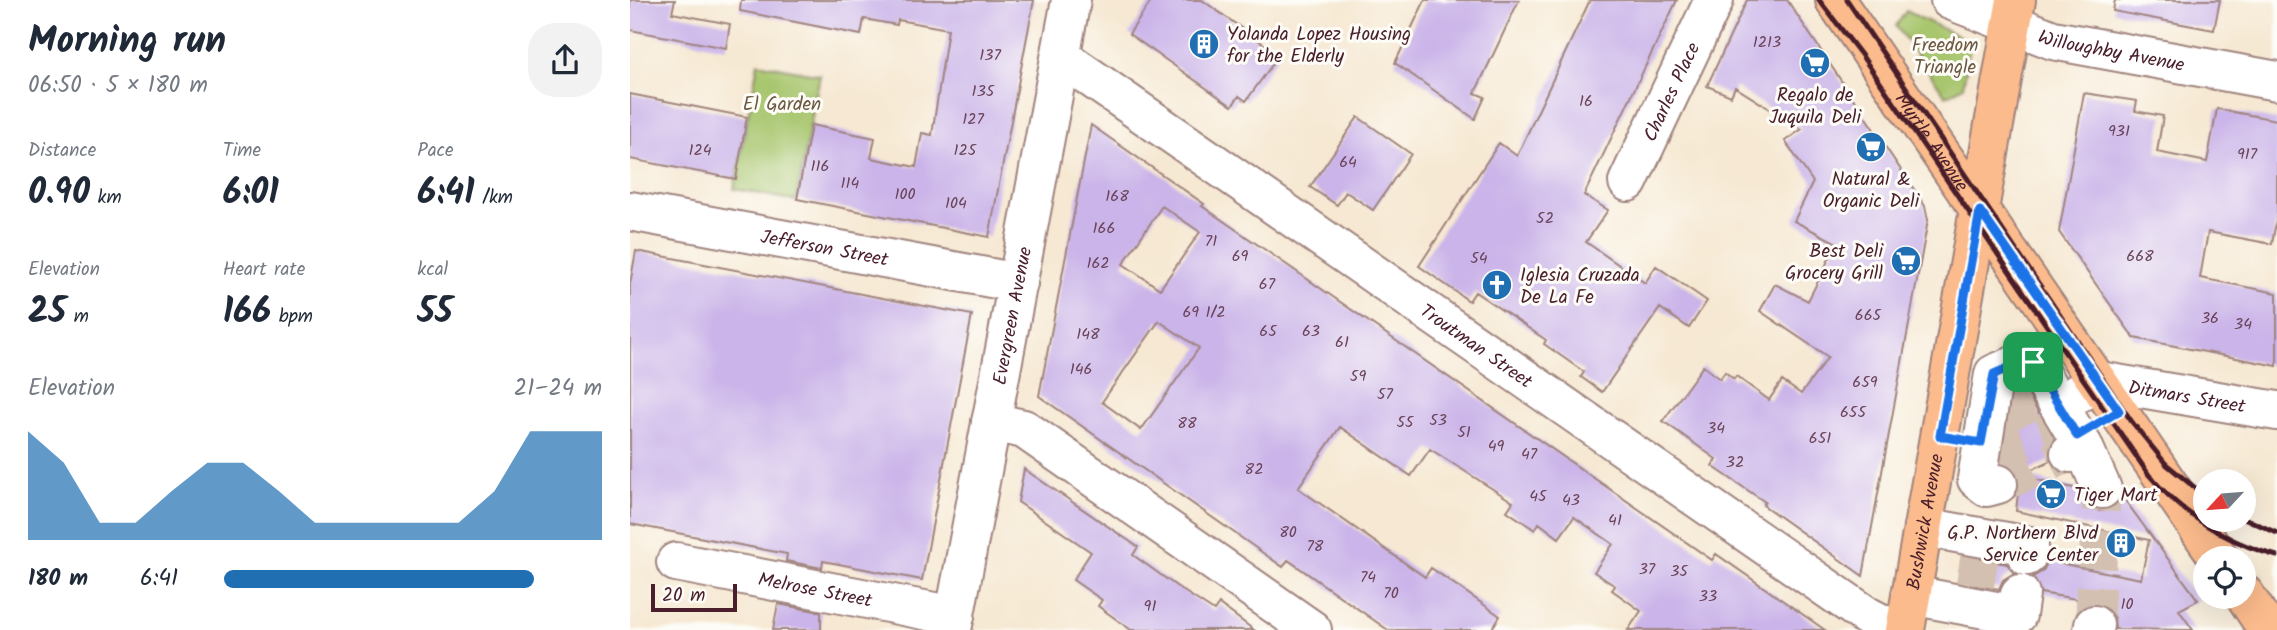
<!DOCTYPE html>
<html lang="en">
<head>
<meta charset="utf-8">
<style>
  :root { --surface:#fff; --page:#f2f2f3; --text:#1f2937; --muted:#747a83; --accent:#1f6fb2 }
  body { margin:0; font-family:Kalam,sans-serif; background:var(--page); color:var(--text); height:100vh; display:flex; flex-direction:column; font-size:26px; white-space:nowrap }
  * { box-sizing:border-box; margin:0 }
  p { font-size:23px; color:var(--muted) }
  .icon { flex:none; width:38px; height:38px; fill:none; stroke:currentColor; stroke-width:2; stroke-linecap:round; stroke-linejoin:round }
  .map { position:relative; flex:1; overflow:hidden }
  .sheet { display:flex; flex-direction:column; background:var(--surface); width:630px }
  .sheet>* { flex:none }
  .needle { width:46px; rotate:244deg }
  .controls { position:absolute; left:1563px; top:469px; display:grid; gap:14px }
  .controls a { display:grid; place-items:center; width:63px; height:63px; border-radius:50%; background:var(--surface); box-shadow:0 7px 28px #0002; font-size:35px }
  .scale { position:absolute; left:21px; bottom:18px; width:86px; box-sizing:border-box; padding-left:7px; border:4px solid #4a1f2b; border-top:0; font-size:19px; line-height:24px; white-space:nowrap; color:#4a1f2b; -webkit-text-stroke:5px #fdfcf7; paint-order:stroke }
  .pin { position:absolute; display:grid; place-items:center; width:60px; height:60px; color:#fff; margin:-30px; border-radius:14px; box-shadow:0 4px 10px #0006 }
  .round { display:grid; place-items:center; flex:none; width:74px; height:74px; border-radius:28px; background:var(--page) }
  .head { display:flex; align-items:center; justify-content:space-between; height:119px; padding:0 28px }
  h1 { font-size:38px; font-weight:800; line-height:52px }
  .metrics { display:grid; grid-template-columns:repeat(3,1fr); gap:10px; height:119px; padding:7px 28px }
  .metrics div { display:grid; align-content:center }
  .metrics b { font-size:35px; font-weight:800 }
  .metrics small { font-size:19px; font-weight:400 }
  .metrics p { font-size:19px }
  .chart { height:196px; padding:14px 28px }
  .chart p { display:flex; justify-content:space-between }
  .chart svg { width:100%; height:126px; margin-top:7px; fill:var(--accent); opacity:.7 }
  ul { padding:0 28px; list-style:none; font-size:23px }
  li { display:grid; grid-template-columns:112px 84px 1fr; align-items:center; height:52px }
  li i { height:18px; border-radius:9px; background:var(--accent) }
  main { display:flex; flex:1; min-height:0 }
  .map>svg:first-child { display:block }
</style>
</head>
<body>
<main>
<section class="sheet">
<div class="head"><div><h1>Morning run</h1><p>06:50 · 5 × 180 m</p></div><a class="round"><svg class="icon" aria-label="share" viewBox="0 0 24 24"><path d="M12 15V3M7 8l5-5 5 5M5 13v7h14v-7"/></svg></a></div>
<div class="metrics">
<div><p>Distance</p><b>0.90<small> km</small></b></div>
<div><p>Time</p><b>6:01</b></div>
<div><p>Pace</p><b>6:41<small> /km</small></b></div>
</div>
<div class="metrics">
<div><p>Elevation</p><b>25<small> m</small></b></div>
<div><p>Heart rate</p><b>166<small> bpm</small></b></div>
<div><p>kcal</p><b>55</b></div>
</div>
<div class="chart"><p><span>Elevation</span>21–24 m</p>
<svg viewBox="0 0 160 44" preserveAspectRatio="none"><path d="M0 44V6L10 17L20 38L30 38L40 27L50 17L60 17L70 27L80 38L90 38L100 38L110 38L120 38L130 27L140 6L150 6L160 6V44z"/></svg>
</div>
<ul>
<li><b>180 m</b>6:41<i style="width:82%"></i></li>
</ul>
</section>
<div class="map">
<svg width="1647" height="630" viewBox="0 0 1647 630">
  <rect width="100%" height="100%" fill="#fdfcf7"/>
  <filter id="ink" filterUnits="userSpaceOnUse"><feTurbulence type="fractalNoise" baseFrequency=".0143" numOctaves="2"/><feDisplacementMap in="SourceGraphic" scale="14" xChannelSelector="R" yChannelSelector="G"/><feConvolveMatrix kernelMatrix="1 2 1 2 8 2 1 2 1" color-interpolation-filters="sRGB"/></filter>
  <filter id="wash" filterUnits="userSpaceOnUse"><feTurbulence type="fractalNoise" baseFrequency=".00686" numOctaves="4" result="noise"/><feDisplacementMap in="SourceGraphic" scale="28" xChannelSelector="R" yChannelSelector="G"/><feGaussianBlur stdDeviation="1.57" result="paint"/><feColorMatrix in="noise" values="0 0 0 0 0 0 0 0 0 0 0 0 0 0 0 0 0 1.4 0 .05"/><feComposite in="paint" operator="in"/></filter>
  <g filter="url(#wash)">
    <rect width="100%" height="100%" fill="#f6e8d2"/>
    <path fill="#a8c66e" stroke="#79724c" stroke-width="2" d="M1276,11L1341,42L1333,86L1316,96L1266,26Z
      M128,63L190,75L166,201L104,189Z"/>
    <g id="blocks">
      <path fill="#cab4e9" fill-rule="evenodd" d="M0,0H45L42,13L100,24L96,48L0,30Z
        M111,0H404L359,237L167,199L181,125L245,138L241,158L286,167L292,133L302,135L318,29L268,20L267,25L234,19L231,35L110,11Z
        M522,0H572L649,55L616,101L609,96L602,106L499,34Z
        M795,0H889L845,93L855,97L845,119L765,63Z
        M960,0H1047L954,195L978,210L956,242L1015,283L1026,266L1077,301L1059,328L1030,308L972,392L951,377L954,372L914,344L916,340L845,292L839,301L789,266L869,143L887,156Z
        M1117,0H1157L1295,206L1298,220L1233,576L1133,505L1135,502L1082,466L1086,459L1033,421L1073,366L1090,379L1095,372L1104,379L1106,376L1139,400L1152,381L1171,394L1198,357L1130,311L1145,284L1178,301L1207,243L1164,221L1183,182L1155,141L1172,129L1105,87L1101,96L1077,86Z
        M1485,0H1590L1584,30L1483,11Z
        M1454,93L1507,101L1505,111L1533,116L1527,152L1577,162L1587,109L1647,120V216L1642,244L1578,232L1570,278L1647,293V366L1504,338L1429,232Z
        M0,94L117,117L106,179L0,159Z
        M728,117L781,154L743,210L716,192L707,205L680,187Z
        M461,125L574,204L572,206L1082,560L1086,554L1195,630H998L1011,611L982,590L985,586L964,572L983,544L944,517L929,538L909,523L905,530L877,511L883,502L800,449L781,476L710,427L668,488L795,577L801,568L870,616L861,630H758L658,560L653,567L409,396ZM532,206L570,232L530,289L493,264ZM529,321L569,348L511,430L472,402Z
        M6,251L342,315L292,580L193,561L192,568L156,561L157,554L0,524V284Z
        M1392,386L1424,439L1418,452L1420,461L1388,476L1383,468L1372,463L1384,389Z
        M394,469L508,547L503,555L549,588L584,611L589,604L624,630H501L468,606L472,600L443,580L461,552L388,502Z
        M1390,476L1448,489L1459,506L1469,511L1481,509L1492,496L1568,600L1549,610L1563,630L1485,629L1484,617L1478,608L1469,604H1458L1450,609L1452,600L1411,593L1403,577L1413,571L1418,561L1511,579L1519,540L1386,511Z
        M1344,558L1377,564L1384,573L1373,580L1369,589L1340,584Z
        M148,604L191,612V630H143Z"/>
    </g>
  </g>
  <g filter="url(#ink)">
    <use href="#blocks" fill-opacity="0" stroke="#a0847e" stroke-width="2"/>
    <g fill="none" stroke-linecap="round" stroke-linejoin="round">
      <path stroke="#d4c0b1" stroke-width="38" stroke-dasharray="38 19" stroke-linecap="butt" d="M1366,417L1415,396
        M1359,456L1429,426
        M1368,484L1440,453
        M1345,585L1351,547
        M1464,625L1472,489"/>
      <g stroke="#a0847e" stroke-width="42">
        <g id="minor">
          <path id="s1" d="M1320,0L1423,40L1647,81"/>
          <path id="s2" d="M431,57L1237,616L1264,630"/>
          <path id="s3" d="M998,182L1084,0"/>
          <path id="s4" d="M0,211L388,283"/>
          <path id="s5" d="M1445,395L1469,381L1647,411"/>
          <path d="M361,422L394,429L682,630"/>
          <path d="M1453,446L1472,489"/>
          <path d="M1368,484L1357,487L1347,479L1364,374L1395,361L1403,362L1453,446L1440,453"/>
          <path d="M1293,527L1399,546L1397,556"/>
          <path id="s6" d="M46,562L325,616"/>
          <path d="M1281,595L1387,615L1390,594"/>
          <path id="s7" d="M322,630L441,0"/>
          <path d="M1463,630L1464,625"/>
        </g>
      </g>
      <g stroke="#a0847e" stroke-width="42">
        <g id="major">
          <path id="s8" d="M1205,0L1589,558"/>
          <path d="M1614,594L1638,630"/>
          <path id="s9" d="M1275,630L1386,0"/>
        </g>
      </g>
      <use href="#minor" stroke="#fff" stroke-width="38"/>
      <use href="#major" stroke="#fbbb8c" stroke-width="38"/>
      <path stroke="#4a1f2b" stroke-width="5" d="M1189,0L1232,56L1519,475C1554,516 1595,542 1647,556
        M1217,0L1502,422L1536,464L1575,496
        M1614,518L1647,533"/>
    </g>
  </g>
  <g fill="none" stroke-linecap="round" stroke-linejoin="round" filter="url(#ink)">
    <g stroke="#fff" stroke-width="14">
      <path id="route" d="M1350,211L1489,411L1447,436L1403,362L1395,361L1364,374L1351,443L1310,436Z"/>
    </g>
    <use href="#route" stroke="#1a73e8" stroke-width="9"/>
  </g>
  <defs>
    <g id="building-disc" transform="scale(1.575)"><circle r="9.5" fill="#1f6fb2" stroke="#fdfcf7"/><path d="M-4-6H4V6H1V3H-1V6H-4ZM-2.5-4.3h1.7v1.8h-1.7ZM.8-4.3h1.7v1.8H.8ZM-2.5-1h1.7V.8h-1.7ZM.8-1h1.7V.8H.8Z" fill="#fff"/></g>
    <g id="supermarket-disc" transform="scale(1.575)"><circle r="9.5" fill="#1f6fb2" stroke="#fdfcf7"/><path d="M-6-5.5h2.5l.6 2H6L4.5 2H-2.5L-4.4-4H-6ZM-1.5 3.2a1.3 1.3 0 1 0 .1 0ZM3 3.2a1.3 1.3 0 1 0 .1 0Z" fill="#fff"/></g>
    <g id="church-disc" transform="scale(1.575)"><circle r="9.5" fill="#1f6fb2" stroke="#fdfcf7"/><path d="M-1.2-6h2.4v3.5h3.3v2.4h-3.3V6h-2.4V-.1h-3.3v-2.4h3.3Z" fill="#fff"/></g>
  </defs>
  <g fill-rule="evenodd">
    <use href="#building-disc" x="574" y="44"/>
    <use href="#supermarket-disc" x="1185" y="63"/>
    <use href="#supermarket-disc" x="1241" y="147"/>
    <use href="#supermarket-disc" x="1276" y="261"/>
    <use href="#church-disc" x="867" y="285"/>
    <use href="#supermarket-disc" x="1421" y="494"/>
    <use href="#building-disc" x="1491" y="543"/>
  </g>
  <g text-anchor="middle" stroke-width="6" stroke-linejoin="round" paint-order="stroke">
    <g font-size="16" fill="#6a445a">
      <text x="1137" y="47">1213</text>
      <text x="360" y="60">137</text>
      <text x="353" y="96">135</text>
      <text x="956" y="106">16</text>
      <text x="343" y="124">127</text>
      <text x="1489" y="136">931</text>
      <text x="70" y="155">124</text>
      <text x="335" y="155">125</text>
      <text x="1617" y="159">917</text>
      <text x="718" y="167">64</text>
      <text x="190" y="171">116</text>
      <text x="220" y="188">114</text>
      <text x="275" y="199">100</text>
      <text x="487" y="201">168</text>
      <text x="326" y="208">104</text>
      <text x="915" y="223">52</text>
      <text x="474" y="233">166</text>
      <text x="581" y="246">71</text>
      <text x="610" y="261">69</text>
      <text x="1510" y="261">668</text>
      <text x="849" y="263">54</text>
      <text x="468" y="268">162</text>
      <text x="637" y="289">67</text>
      <text x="574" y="317">69 1/2</text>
      <text x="1238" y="320">665</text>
      <text x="1580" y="323">36</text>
      <text x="1613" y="329">34</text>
      <text x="638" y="336">65</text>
      <text x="681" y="336">63</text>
      <text x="458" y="339">148</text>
      <text x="712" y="347">61</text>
      <text x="451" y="374">146</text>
      <text x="728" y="381">59</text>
      <text x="1235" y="387">659</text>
      <text x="755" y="399">57</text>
      <text x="1223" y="417">655</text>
      <text x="808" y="425">53</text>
      <text x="775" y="427">55</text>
      <text x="557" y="428">88</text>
      <text x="1086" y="433">34</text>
      <text x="834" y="437">51</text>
      <text x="1190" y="443">651</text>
      <text x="866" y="451">49</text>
      <text x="899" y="459">47</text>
      <text x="1105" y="467">32</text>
      <text x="624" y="474">82</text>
      <text x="908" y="501">45</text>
      <text x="941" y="505">43</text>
      <text x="985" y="525">41</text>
      <text x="658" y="537">80</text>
      <text x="685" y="551">78</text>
      <text x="1017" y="574">37</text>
      <text x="1049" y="576">35</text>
      <text x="738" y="582">74</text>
      <text x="761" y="598">70</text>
      <text x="1078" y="601">33</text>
      <text x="1497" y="609">10</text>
      <text x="520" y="611">91</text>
    </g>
    <g font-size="19" fill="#4a1f2b" stroke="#fdfcf7" text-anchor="start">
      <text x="597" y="40">Yolanda Lopez Housing<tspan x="597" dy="22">for the Elderly</tspan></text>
      <text x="1185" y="101" text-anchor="middle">Regalo de<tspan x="1185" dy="22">Juquila Deli</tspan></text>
      <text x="1241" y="185" text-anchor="middle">Natural &amp;<tspan x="1241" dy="22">Organic Deli</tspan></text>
      <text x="1253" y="257" text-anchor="end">Best Deli<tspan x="1253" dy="22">Grocery Grill</tspan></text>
      <text x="890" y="281">Iglesia Cruzada<tspan x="890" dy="22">De La Fe</tspan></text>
      <text x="1444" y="501">Tiger Mart</text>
      <text x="1468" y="539" text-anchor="end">G.P. Northern Blvd<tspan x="1468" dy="22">Service Center</tspan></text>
    </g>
    <g font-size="19" fill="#6b5942" stroke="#fdfcf7">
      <text x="1315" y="51">Freedom<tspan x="1315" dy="22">Triangle</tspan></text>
      <text x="152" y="110">El Garden</text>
    </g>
    <g font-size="19" fill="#4a1f2b" stroke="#fdfcf7">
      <text dy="7" stroke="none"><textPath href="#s1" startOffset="170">Willoughby Avenue</textPath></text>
      <text dy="7" stroke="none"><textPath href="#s3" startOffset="100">Charles Place</textPath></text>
      <text dy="7" stroke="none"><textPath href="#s8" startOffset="172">Myrtle Avenue</textPath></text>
      <text dy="7" stroke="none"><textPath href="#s4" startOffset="198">Jefferson Street</textPath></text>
      <text dy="7" stroke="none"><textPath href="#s7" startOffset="320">Evergreen Avenue</textPath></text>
      <text dy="7" stroke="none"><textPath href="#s2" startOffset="506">Troutman Street</textPath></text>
      <text dy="7" stroke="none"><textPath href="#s5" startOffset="117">Ditmars Street</textPath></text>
      <text dy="7" stroke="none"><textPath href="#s9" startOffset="110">Bushwick Avenue</textPath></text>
      <text dy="7" stroke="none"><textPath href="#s6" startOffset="142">Melrose Street</textPath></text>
    </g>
  </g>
</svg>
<div class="controls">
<a><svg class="needle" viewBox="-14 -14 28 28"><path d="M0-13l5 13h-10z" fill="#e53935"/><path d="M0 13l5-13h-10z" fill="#747a83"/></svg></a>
<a><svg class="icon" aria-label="locate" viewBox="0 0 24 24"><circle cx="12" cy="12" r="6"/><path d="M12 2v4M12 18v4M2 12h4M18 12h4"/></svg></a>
</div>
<div class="scale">20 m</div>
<div class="pin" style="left:1403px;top:362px;background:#1e9e55"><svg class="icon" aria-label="arrive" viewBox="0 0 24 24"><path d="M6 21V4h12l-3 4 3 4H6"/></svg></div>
</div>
</main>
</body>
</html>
